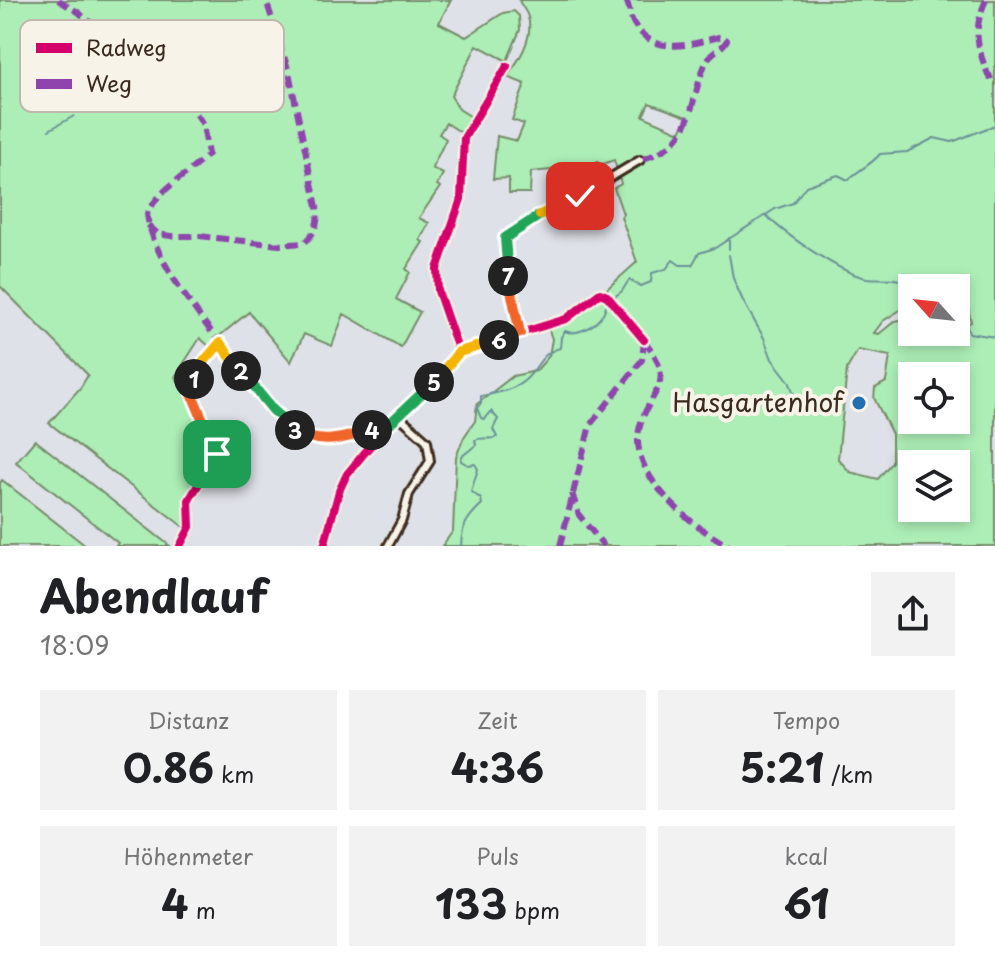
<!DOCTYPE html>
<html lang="de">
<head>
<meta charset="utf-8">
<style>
  :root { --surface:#fff; --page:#f2f2f2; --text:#202124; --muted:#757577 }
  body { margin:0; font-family:"Playpen Sans",sans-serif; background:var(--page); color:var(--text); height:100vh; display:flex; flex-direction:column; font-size:30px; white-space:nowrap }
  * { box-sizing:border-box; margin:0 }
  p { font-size:26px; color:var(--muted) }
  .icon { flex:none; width:44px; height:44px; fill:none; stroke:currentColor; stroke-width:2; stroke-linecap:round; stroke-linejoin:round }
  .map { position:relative; height:546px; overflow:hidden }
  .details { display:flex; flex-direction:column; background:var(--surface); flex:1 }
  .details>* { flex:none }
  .needle { width:52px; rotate:297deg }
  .controls { position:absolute; left:898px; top:274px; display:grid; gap:16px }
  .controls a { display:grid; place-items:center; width:72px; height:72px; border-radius:0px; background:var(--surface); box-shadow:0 4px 12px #0003; font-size:40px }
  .pin { position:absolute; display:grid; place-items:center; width:68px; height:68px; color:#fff; margin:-34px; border-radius:16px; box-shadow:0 4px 12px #0006 }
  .km { position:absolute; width:40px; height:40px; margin:-20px; border-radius:50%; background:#222; color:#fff; font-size:22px; line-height:40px; text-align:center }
  .round { display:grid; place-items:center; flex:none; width:84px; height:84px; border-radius:0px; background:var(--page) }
  .headline { display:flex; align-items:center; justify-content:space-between; height:136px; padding:0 40px }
  h1 { font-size:44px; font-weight:700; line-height:60px }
  .stats { display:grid; grid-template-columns:repeat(3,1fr); gap:12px; height:136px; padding:8px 40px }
  .stats div { display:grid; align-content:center; border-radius:0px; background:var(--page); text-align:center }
  .stats b { font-size:40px; font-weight:700 }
  .stats small { font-size:22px; font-weight:400 }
  .stats p { font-size:22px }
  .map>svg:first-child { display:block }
</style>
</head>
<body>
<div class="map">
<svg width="995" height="546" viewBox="0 0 995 546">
  <rect width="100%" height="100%" fill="#dfe1e8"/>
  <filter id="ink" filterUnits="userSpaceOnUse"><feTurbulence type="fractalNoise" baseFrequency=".0125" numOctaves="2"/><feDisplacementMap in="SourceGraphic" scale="16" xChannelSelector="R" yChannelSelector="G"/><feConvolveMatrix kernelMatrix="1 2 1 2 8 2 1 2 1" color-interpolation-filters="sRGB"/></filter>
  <g filter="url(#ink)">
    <path fill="#adeeb6" stroke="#748c6a" stroke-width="2" fill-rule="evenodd" d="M0,0H451L439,23L466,37L503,13L514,11L519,16L520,30L507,61L477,45L451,96L459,109L473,118L464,134L446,123L439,134L446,139L432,168L443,174L437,185L440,187L419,218L429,223L420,240L423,242L406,269L410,272L396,299L420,312L401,347L344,314L332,346L304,334L291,362L249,312L217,338L211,348L200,338L175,377L190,397L215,452L185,505L186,529L49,423L81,387L88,375L0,286Z
      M519,0H995V546H442L453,531L456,457L464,437L475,421L477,404L513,376L536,371L549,356L552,339L549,330L599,296L637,262L621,217L623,214L614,188L621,184L614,160L600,165L598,162L583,167L531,172L530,193H509V178L493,179L497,136L517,141L524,124L512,120L525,84L507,77C519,60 534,38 528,17C526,9 521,7 519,0ZM649,103L687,117L680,132L643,116ZM912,288H956V303L968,307L971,322L963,326L960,319H956V332H912V318L895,321L879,334L874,333L883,321L902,309L912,312ZM858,350L890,356L886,382L875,388L874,398L892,434V462L878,479L850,472L838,459L847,369ZM912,376H956V420H912ZM912,464H956V508H912Z
      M35,440L170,546H116L118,543L16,462Z
      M2,480L86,546H0V483Z"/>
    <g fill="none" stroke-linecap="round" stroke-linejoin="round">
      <path stroke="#6a9198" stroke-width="2" d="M49,130L74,116
        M766,215C784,234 842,274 867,278C885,280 899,275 915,288
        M729,238V249
        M729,255L733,278L743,301L764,338L772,359L789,381L801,412
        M613,298L622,291L629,280L641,286L651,282L652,273L666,269L673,260L680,265H692L699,253L715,248L775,209L793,203L806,186L838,175L848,180C858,170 871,165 880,154L907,152L934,138L952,142L995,125
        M956,303L960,305L969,333L995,337
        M461,546C462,526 466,519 482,504L481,499L471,491L478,469L475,464L468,465L461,461V457L476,445L475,440C482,436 490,441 497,437L493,429L498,419L491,411L484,419L481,418L477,408L481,403V396C496,393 512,391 524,381C540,368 538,354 560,348L561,337L565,331C576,336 596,326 602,315C605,311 606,306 607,302"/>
      <g stroke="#3b2a1e" stroke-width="12">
        <path id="street" d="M520,333L508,274L505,238L542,213L580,196L640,160
          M459,352L438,291L437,269L461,199L464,138L507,66
          M180,546L190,527L189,500L217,454C216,445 212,438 208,429C189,385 185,381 220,343C240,370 281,435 317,440C339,443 365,432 386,427
          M324,546L339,491L347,474L386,427L441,375L459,352L566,319L600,293L607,296L644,340
          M388,546L402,520L409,494L430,461L427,441L399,416"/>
      </g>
      <use href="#street" stroke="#f7f3e8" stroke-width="6"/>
      <path stroke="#8e44ad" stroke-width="6" stroke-dasharray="12 6" stroke-linecap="butt" d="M58,0L78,12L189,103L203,124L208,154C188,176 161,186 147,214C152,257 197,313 223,347
        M626,0C630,7 630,18 634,24C656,58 692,44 722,36L727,40C722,50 711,51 706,62C687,106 697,143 640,160
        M986,0C972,31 977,47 989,77L995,75
        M148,225L158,234L171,236H199L279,245L304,243C316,233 319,222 317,207L289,72L266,0
        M644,340C680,386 648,389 639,430C629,476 694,528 729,546
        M572,493L579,515L604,546
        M560,546L590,425L642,360L644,340"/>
      <g stroke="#f7f3e8" stroke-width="13">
        <path id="cycleway" d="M459,352L438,291L437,269L461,199L464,138L507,66
          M180,546L190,527L189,500L217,454C216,445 212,438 208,429C189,385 185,381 220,343C240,370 281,435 317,440C339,443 365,432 386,427
          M324,546L339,491L347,474L386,427L441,375L459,352L566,319L600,293L607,296L644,340"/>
      </g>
      <use href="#cycleway" stroke="#d6006c" stroke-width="8"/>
    </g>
  </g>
  <g fill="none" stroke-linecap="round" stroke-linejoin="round" filter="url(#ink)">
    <g stroke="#fff" stroke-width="16">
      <path id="split-1" d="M194,379L192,394L217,454"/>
    </g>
    <g stroke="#fff" stroke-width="16">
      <path id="split-2" d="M194,379L202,364L220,343L241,371"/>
    </g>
    <g stroke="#fff" stroke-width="16">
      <path id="split-3" d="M241,371L273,410L295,430"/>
    </g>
    <g stroke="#fff" stroke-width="16">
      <path id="split-4" d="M295,430C319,447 346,438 372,430"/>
    </g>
    <g stroke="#fff" stroke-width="16">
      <path id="split-5" d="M372,430L386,427L434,382"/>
    </g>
    <g stroke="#fff" stroke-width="16">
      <path id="split-6" d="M434,382L459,352L499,340"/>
    </g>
    <g stroke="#fff" stroke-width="16">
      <path id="split-7" d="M499,340L520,333L508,276"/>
    </g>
    <g stroke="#fff" stroke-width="16">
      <path id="split-8" d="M508,276L505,238L540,215"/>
    </g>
    <g stroke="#fff" stroke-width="16">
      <path id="split-9" d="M540,215L580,196"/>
    </g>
    <use href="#split-1" stroke="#f0652b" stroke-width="10"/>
    <use href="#split-2" stroke="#f5b400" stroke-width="10"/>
    <use href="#split-3" stroke="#22a559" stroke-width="10"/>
    <use href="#split-4" stroke="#f0652b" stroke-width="10"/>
    <use href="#split-5" stroke="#22a559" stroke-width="10"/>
    <use href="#split-6" stroke="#f5b400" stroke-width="10"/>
    <use href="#split-7" stroke="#f0652b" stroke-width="10"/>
    <use href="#split-8" stroke="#22a559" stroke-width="10"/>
    <use href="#split-9" stroke="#f5b400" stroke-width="10"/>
  </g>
  <circle fill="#1f6fb2" stroke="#f7f3e8" stroke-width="3" cx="859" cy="403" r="8"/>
  <g text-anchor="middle" stroke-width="8" stroke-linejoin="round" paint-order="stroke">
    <g font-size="26" fill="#3b2a1e" stroke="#f7f3e8" text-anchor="end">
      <text x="843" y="412">Hasgartenhof</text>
    </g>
  </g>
  <rect x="20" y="20" width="264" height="92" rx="12" fill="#f7f3e8" stroke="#bfb7ab" stroke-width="2"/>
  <rect x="36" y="43" width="36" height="10" fill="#d6006c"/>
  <rect x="36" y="79" width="36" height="10" fill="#8e44ad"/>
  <g font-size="22" fill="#3b2a1e">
    <text x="86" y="56">Radweg</text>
    <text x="86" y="92">Weg</text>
  </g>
</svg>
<div class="controls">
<a><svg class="needle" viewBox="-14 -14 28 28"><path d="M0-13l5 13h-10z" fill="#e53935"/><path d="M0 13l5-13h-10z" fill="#757577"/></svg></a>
<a><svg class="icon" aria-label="locate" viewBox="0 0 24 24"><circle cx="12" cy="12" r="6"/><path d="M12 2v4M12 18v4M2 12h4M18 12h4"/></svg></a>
<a><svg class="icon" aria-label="layers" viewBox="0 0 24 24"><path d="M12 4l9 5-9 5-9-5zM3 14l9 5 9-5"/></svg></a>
</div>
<div class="pin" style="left:217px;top:454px;background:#1e9e55"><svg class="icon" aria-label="arrive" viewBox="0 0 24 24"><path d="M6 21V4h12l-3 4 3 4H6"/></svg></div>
<div class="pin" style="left:580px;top:196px;background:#d93025"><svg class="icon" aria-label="check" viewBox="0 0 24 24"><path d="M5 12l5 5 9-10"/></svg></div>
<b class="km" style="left:194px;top:379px">1</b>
<b class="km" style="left:241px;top:371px">2</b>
<b class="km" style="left:295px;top:430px">3</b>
<b class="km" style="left:372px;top:430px">4</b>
<b class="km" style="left:434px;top:382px">5</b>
<b class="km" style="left:499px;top:340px">6</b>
<b class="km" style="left:508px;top:276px">7</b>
</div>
<section class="details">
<div class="headline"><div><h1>Abendlauf</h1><p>18:09</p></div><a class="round"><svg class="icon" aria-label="share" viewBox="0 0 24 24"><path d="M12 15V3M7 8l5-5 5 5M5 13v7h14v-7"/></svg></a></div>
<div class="stats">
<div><p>Distanz</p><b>0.86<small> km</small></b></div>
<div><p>Zeit</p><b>4:36</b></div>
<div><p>Tempo</p><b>5:21<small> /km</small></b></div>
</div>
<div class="stats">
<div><p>Höhenmeter</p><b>4<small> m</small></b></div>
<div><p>Puls</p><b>133<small> bpm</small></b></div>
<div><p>kcal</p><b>61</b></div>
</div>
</section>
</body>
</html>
